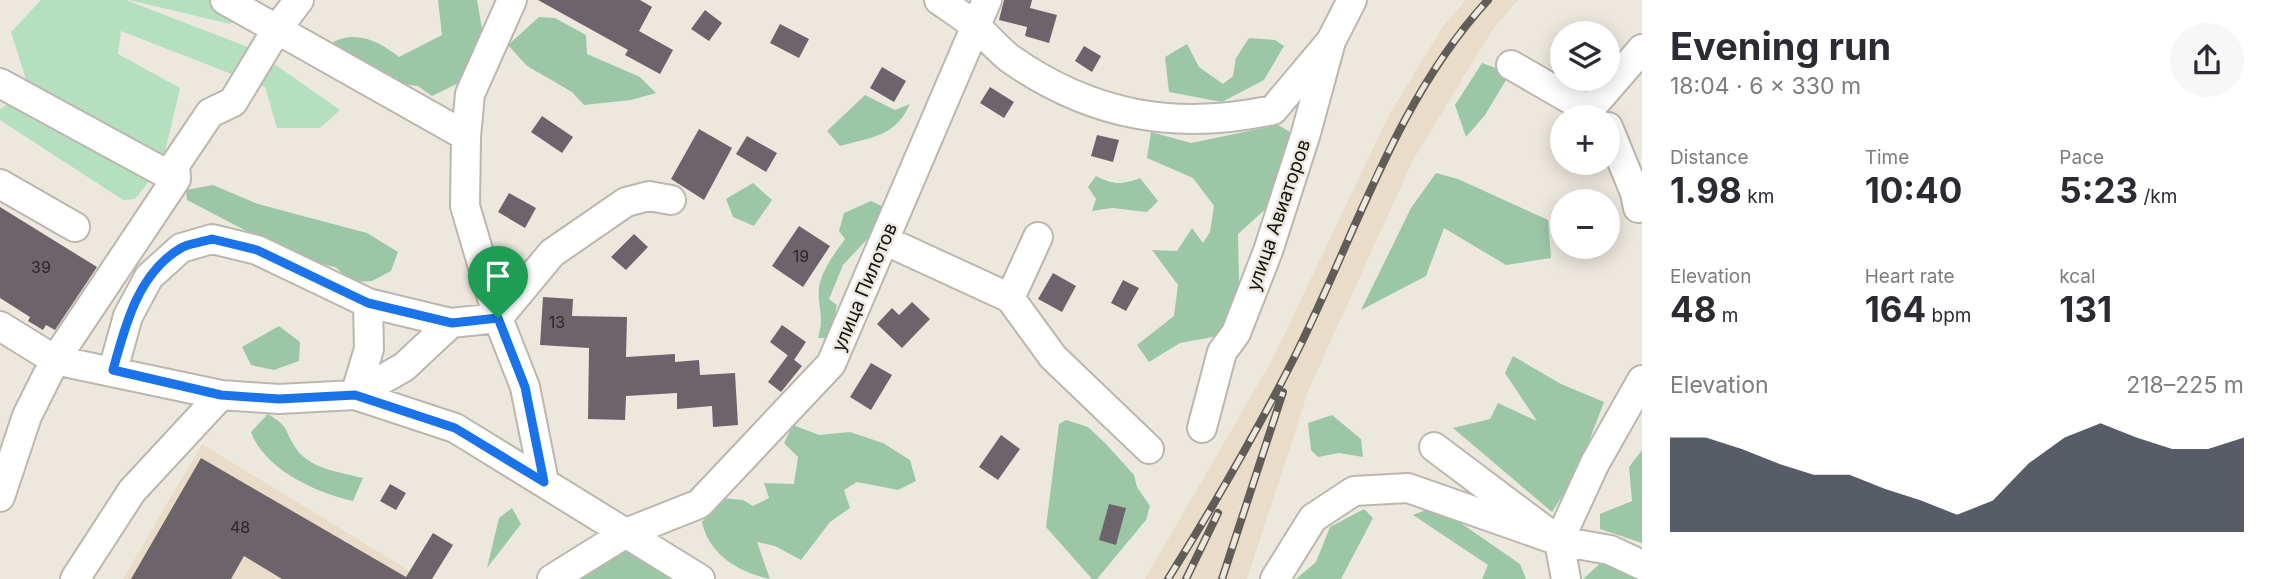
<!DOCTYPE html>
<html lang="en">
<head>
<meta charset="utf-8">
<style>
  :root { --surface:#fff; --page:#f7f7f7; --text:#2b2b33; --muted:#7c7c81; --accent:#111827 }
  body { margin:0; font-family:Inter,sans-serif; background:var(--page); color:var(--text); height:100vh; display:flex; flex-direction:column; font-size:26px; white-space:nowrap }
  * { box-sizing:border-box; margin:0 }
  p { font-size:23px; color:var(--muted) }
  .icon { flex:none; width:38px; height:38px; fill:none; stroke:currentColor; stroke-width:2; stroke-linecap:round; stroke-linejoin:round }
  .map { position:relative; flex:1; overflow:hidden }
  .details { display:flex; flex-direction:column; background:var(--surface); width:630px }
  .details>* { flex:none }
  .tools { position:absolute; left:1550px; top:21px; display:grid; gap:14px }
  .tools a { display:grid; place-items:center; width:70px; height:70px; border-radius:50%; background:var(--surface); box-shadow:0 4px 18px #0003; font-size:35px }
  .pin { position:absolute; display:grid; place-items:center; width:60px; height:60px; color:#fff; margin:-72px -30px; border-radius:50% 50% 50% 0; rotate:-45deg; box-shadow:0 0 7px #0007 }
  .pin .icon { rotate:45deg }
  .round { display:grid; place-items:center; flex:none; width:74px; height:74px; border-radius:37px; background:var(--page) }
  .head { display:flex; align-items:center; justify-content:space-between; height:119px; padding:0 28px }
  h1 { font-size:38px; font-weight:700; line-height:52px }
  .figures { display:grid; grid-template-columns:repeat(3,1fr); gap:10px; height:119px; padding:7px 28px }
  .figures div { display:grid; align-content:center }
  .figures b { font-size:35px; font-weight:700 }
  .figures small { font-size:19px; font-weight:400 }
  .figures p { font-size:19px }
  .chart { height:196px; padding:14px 28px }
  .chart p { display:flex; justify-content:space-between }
  .chart svg { width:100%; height:126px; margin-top:7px; fill:var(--accent); opacity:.7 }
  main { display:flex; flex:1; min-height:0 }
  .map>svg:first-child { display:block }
</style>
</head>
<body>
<main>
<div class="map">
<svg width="1642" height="579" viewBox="0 0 1642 579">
  <rect width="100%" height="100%" fill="#ede8de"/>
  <path fill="#e9ddc9" d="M1466,0H1518L1493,29L1413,160L1309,389L1247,579H1145L1272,360L1390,113L1444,25Z
    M202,444L423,579H123Z"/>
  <path fill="#b4e0c0" d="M41,0H126L253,49L340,110L320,128H277L265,87L121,31L118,54L180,88L162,165L29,89L11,32Z
    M129,0H252L230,24Z
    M8,104L149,181L135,199L123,200L0,120V109Z"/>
  <path fill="#9bc7a7" d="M438,0H477L483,34L469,78L432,96L418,86L400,84L342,54L333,42C357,30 379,41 399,57L442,35Z
    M539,17L555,18L586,35L587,54L640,77L656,93L631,100L584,105L572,92L527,66L508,45Z
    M1249,38L1275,40L1284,46L1264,80L1222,102L1169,92L1165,57L1187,44L1199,67L1223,84L1233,76L1236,58Z
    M1482,63L1504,71L1506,80L1485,115L1466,137L1455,105Z
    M865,95L895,110L910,104C895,137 872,137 840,146L827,131Z
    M1278,125L1290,132L1269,206L1238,234L1239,280L1230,325L1218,336L1180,343L1149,362L1137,345L1174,316L1178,285L1152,250L1177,251L1192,228L1203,243L1210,232L1214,206L1193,178L1147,158L1151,132L1191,143Z
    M1436,173L1458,179L1548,220L1551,258L1506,265L1444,228L1426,276L1361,310L1411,208Z
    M1096,176C1113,185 1122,185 1140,178L1158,201L1147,212L1112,208L1092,211L1096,199L1088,187Z
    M753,183L772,200L754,226L733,217L726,199Z
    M213,185L258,204L367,233L398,252L391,271L372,281L353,282L335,267L300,259L187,200L186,190Z
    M871,201L886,208L874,232L843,265L829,299L837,305L830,338H818C825,315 817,307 819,288C821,271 835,253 845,239L839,231L844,213Z
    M279,326L300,342L299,361L274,370L251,365L242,347Z
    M1513,356L1561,384L1604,402L1577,473L1552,512L1453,428L1490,419L1498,403L1537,421L1505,373Z
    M268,414C290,428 283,428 295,447C309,469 339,472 363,478L353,501C316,493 264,469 251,432Z
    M1332,415L1361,439L1363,457L1339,453L1318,457L1311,450L1308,423Z
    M1066,420L1088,427L1106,444L1134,475L1137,487L1150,506L1146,520L1097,579H1092L1046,527L1059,424Z
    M793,425L819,435L850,432L883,443L910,460L916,481L898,490L857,482L844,490L850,508L830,522L801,560L775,546L757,542L770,579C739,572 709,555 702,522L721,498L743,500L753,506L769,498L764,483L794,484L798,457L784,443Z
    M1642,450V543L1600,529V514L1632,501L1629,467Z
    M1436,506L1520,564L1526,579H1482L1488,565L1413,515Z
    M512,508L521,524L487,568L499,518Z
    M1364,509L1373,518L1341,579H1296L1316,562L1330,527Z
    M634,547L675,579H569L589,565Z
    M1605,559L1638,579H1583Z"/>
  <path fill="#6c646a" d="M538,0H640L652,7L639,31L673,50L660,74L625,55L628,50Z
    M1004,0H1032L1030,8L1057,15L1049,43L1025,36L1027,27L999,20Z
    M705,10L722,23L709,41L691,29Z
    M780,24L809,39L799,58L770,43Z
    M1084,46L1101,56L1092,72L1075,61Z
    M882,67L906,81L894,102L870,88Z
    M990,87L1014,102L1004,118L980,103Z
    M542,116L573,137L562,153L531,132Z
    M699,129L732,148L704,200L671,179Z
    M1097,135L1119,140L1113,162L1091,156Z
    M747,136L777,153L766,172L736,154Z
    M509,193L536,208L525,228L498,212Z
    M0,207L97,267L55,330L46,325L43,330L28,321L30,317L0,298Z
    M799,226L830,246L803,287L772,266Z
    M634,234L648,247L626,270L611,257Z
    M1053,273L1076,286L1062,312L1038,299Z
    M1123,280L1139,288L1126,311L1111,303Z
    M543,297L573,299L572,316L627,317L626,357L675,354V362L699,360L700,375L735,373L738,425L713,427L712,406L677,409V393L626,396L625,420L588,419L589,348L540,345Z
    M912,302L930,319L902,348L877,324L892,308L899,315Z
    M782,325L806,342L794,360L770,342Z
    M788,355L802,366L781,392L768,382Z
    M871,363L892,375L871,410L850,397Z
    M1001,435L1020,449L998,480L979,467Z
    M201,458L406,577L433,533L453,545L432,579H282L244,556L231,579H131Z
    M390,484L406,493L396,510L380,501Z
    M1109,504L1126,508L1116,545L1099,540Z"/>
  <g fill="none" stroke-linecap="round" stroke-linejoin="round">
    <g stroke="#bcb7ae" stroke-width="32">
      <path id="minor" d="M225,0L466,136
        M512,0L470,94L466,136L465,206L498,318L525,387L544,482
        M939,0C952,9 966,18 978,28C988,38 998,49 1009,58C1091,116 1176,131 1273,110L1331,41
        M1511,65L1589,110L1642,49
        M0,83L176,179
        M1608,127L1635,193L1638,208
        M0,184L75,227
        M884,240L1010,298L1053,357L1149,449
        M1010,298L1038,237
        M0,326L55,360L221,395L279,399L355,395L455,428L700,579
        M113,370L128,316L149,277L181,248L212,239L257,250L368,303L451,323L498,318L552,253L626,202L649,196L671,200
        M355,395L404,367L451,323
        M355,395L369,349L368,303
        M1202,428L1222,352L1236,333L1268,251L1306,133L1331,41L1352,0
        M1434,447L1559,541L1566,579
        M0,497L27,416L55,360L176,179L175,165L210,113L233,102L277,29L299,0
        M1559,541L1595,463L1642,380
        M75,579L132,491L221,395
        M552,579L626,533L699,504L831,364L987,0
        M1275,579L1313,518L1354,491L1408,488L1559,541L1610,550L1642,565"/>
    </g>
    <use href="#minor" stroke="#fff" stroke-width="28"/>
    <g stroke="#605d58" stroke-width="8">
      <path id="rail" d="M1168,579C1213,507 1256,433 1294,358C1355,237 1395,101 1488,0
        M1186,579L1218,513
        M1222,579L1283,392"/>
    </g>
    <use href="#rail" stroke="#ede8de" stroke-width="5" stroke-dasharray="16" stroke-linecap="butt"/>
  </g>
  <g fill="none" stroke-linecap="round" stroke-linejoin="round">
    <g stroke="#fff" stroke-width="14">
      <path id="route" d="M212,239L257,250L368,303L452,323L498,318L525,387L544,482L455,428L355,395L279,399L221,395L113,370C125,326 138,273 181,248C189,243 203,242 212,239Z"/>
    </g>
    <use href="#route" stroke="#1a73e8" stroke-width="9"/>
  </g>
  <g text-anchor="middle" stroke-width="5" stroke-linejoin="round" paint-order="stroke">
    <g font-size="16" fill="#2b2726">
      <text x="801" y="262">19</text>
      <text x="41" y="273">39</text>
      <text x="557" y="328">13</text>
      <text x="240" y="533">48</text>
    </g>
    <g font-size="19" fill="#151310" stroke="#ede8de">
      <text transform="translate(1278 215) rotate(-71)" y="7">улица Авиаторов</text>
      <text transform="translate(864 287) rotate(-67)" y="7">улица Пилотов</text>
    </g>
  </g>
</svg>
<div class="tools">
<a><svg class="icon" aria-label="layers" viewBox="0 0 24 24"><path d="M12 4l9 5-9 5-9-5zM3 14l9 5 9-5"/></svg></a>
<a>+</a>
<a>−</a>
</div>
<div class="pin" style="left:498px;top:318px;background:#1e9e55"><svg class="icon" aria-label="arrive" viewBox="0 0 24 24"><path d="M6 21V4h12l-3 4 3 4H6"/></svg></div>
</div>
<section class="details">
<div class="head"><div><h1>Evening run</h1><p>18:04 · 6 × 330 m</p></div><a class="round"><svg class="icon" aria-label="share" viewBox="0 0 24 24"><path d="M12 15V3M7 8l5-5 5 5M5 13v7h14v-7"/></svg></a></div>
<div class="figures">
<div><p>Distance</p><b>1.98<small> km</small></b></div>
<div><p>Time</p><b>10:40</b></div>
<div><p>Pace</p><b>5:23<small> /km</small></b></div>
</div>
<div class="figures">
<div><p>Elevation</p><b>48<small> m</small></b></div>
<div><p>Heart rate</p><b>164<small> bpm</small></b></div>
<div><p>kcal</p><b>131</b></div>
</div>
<div class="chart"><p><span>Elevation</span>218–225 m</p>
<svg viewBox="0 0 160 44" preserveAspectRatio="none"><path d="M0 44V11L10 11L20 15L30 20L40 24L50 24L60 29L70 33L80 38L90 33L100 20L110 11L120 6L130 11L140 15L150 15L160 11V44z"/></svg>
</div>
</section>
</main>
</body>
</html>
